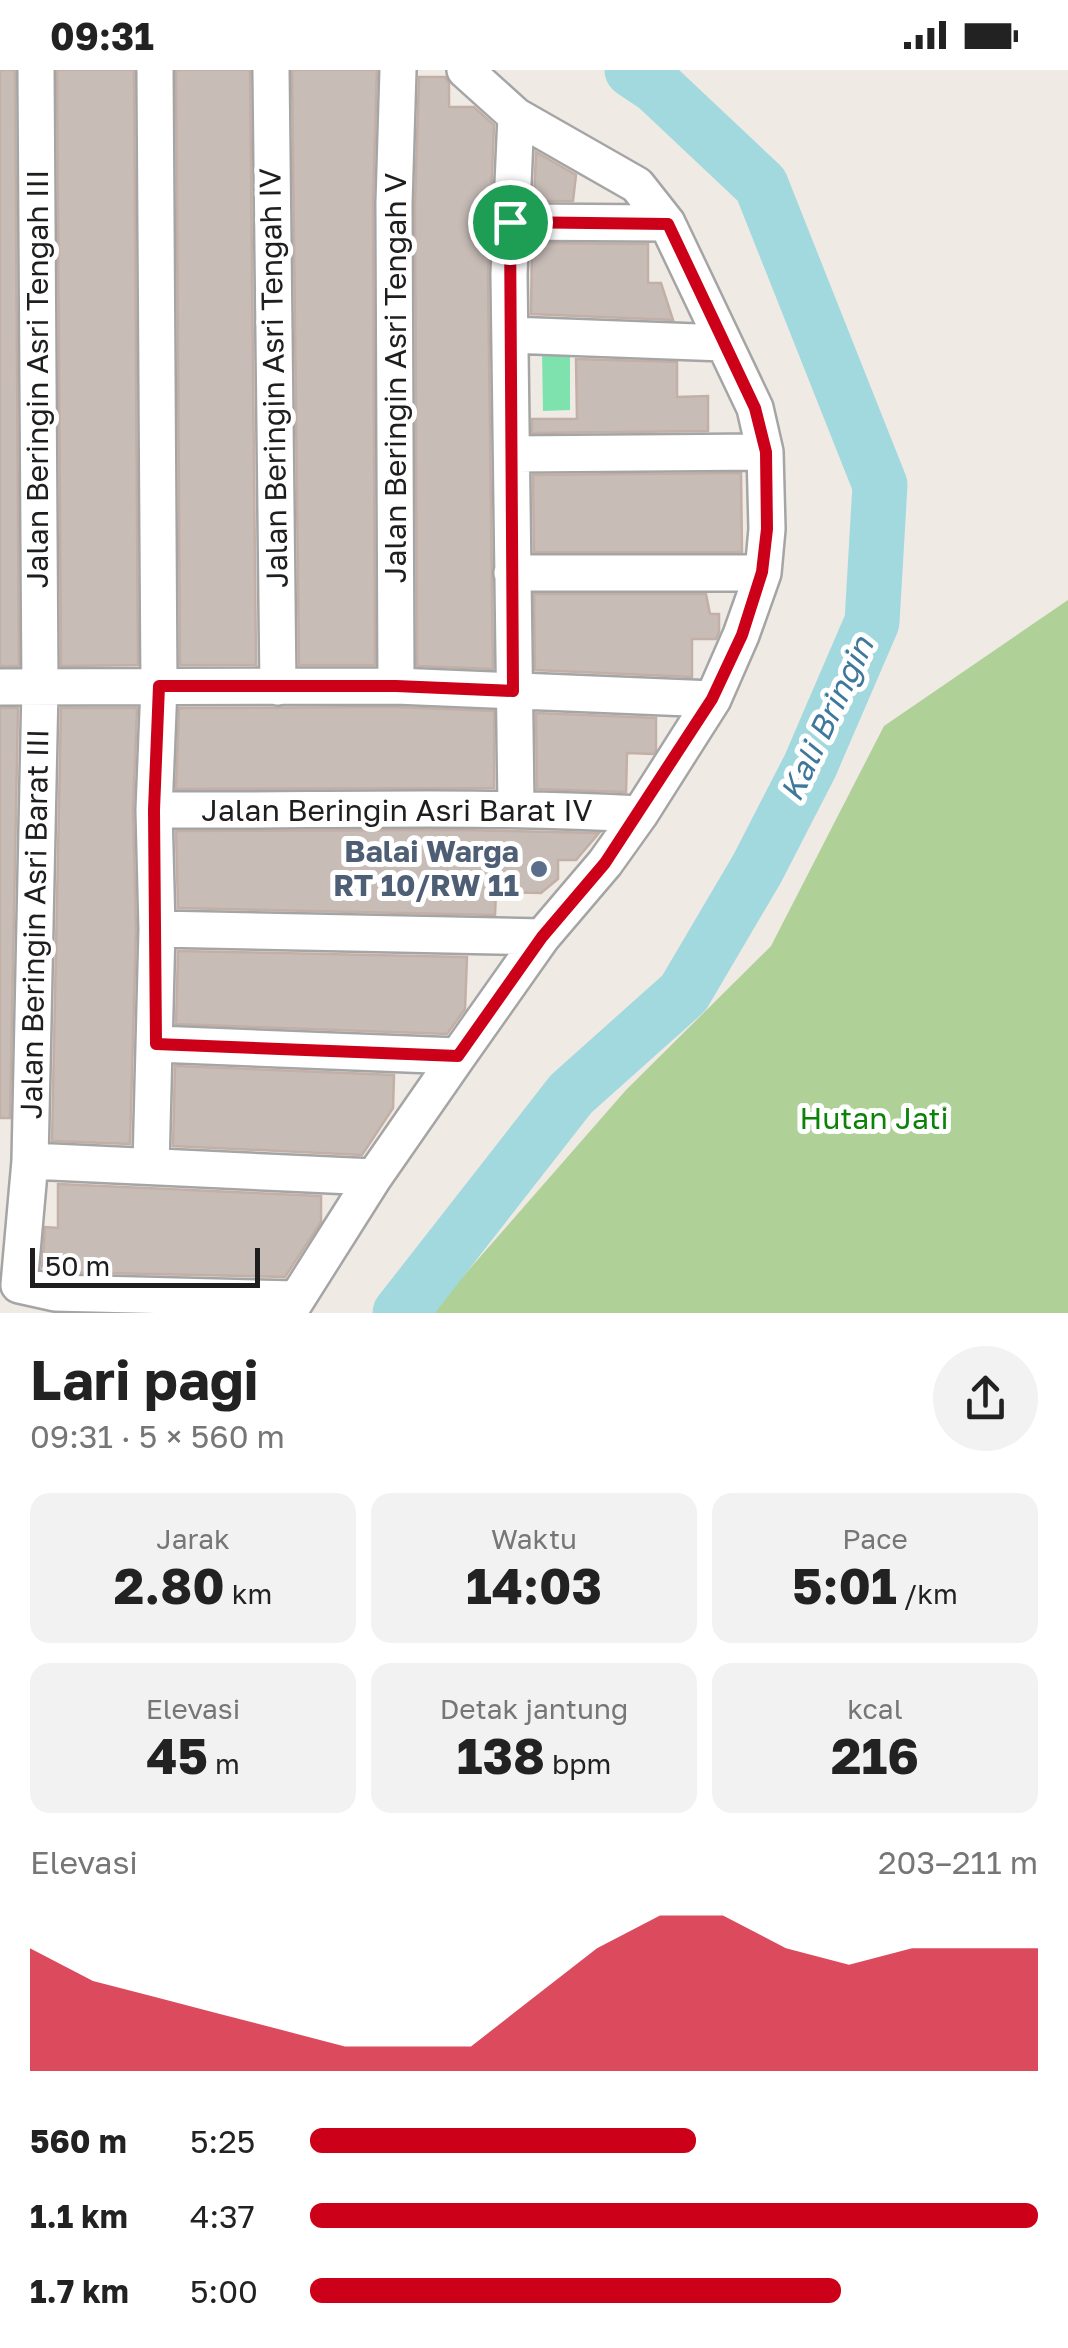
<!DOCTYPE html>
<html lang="id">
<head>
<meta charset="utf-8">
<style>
  :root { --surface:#fff; --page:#f2f2f2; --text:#222; --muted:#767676; --accent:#cd0019 }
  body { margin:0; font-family:"Golos Text",sans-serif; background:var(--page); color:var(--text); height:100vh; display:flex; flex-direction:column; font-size:38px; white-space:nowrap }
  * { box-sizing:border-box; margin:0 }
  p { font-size:32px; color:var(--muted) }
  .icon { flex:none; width:55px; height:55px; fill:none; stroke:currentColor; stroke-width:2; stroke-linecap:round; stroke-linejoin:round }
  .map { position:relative; height:1243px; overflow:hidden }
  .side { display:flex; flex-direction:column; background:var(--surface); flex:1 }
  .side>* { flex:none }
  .scale { position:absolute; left:30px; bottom:25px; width:230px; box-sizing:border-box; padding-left:10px; border:5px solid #1e1e1e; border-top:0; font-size:28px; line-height:35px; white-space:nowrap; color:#1e1e1e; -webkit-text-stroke:8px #fff; paint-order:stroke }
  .pin { position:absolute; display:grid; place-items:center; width:85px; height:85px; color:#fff; margin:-42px; border:5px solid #fff; border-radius:50%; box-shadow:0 2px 10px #0007 }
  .round { display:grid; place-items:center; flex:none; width:105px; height:105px; border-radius:52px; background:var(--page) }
  .summary { display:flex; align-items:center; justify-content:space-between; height:170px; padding:0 30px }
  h1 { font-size:55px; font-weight:700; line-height:75px }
  .figures { display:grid; grid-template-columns:repeat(3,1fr); gap:15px; height:170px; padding:10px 30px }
  .figures div { display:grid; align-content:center; border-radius:20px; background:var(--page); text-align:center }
  .figures b { font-size:50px; font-weight:700 }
  .figures small { font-size:28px; font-weight:400 }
  .figures p { font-size:28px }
  .chart { height:280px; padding:20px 30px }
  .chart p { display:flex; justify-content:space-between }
  .chart svg { width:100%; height:180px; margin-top:10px; fill:var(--accent); opacity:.7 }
  ul { padding:0 30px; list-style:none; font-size:32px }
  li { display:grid; grid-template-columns:160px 120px 1fr; align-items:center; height:75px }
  li i { height:25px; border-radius:12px; background:var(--accent) }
  .status { display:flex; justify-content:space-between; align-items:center; height:70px; padding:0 50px; background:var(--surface); direction:ltr }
  .status svg { height:28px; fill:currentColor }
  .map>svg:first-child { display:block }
</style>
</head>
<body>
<div class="status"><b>09:31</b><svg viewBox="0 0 49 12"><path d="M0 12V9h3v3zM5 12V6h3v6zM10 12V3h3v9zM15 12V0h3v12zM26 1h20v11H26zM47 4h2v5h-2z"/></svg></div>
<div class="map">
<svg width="1068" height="1243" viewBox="0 0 1068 1243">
  <rect width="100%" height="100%" fill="#f0eae4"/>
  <path fill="#afd197" d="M1068,530V1243H431L626,1020L771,876L884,656Z"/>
  <path fill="#7ee2af" d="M570,280V340L543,341L542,281Z"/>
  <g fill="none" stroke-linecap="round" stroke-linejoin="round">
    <path stroke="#a2d9df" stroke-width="55" d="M400,1243L571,1024L684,923L757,799L810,696L872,552L880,415L761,115L656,16L632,0"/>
  </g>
  <path fill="#c8bcb7" stroke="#c2afa6" stroke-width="2.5" d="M0,0H15L19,596H0Z
    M57,0H134L138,595L61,596Z
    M176,0H250L256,595H180Z
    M292,0H377L373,132L375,595H299Z
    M419,7H445L449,13V37H474L494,55L488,204L493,599L417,596L415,133Z
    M536,82L576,105L573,131H534Z
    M532,173L648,174V213H661L673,250L531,244Z
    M576,289L677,292V327L708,326V361L532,363V349H577Z
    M741,403L742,482H534L533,405Z
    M534,524H706L710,544H719V562L716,569H692V607L535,600Z
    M396,637L494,641V718L176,719L179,638Z
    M0,638H18L10,1048H0Z
    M61,638H137L133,740L136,859L130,1074L52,1071Z
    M536,643L656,648V680L653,684L627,683L626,722L537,719Z
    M458,760L599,763L576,790H558V809L541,823L496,822L495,845L178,838L176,761Z
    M178,881L467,887L465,939L447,964L176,954Z
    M175,996L394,1005L393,1038L362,1085L173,1076Z
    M58,1114L321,1126V1152L285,1207L58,1202L42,1198L45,1157L58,1158Z"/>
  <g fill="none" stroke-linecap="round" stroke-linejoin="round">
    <g stroke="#a5a5a5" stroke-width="40">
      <path id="street" d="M36,0L40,618L30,1091L19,1215L55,1223L296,1229
        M271,0L278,617
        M516,46L509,204L516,737
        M510,152L667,153
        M510,265L724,273
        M512,384L765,382
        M512,503H763
        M396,616L394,133L398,0
        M0,617L396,616L713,629
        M154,740C316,741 478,735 640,744
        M157,859L542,867
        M156,974L458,986
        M30,1091L374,1107
        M151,1096L157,859L154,740L159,616L155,0
        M288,1243L374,1107L458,986L542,867L605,793L640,744L713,629L741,565L763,503L767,459L765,382L755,338L667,153L637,115L516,46L465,0"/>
    </g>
    <use href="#street" stroke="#fff" stroke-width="35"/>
  </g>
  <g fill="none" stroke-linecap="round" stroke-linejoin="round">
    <g stroke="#fff" stroke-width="20">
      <path id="route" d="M510,152L668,154L755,338L766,382L767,459L762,502L742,565L712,629L605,793L542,867L458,986L156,974L154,740L159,616H396L513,621Z"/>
    </g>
    <use href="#route" stroke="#cd0019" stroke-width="12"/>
  </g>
  <circle fill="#5c6f8a" stroke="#fff" stroke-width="4" cx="539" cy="799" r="10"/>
  <g text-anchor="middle" stroke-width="10" stroke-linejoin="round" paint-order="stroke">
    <g font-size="30" fill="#1e1e1e" stroke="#fff">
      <text transform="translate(274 308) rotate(-91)" y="10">Jalan Beringin Asri Tengah IV</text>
      <text transform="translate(396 308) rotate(-90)" y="10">Jalan Beringin Asri Tengah V</text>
      <text transform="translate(38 309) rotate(-90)" y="10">Jalan Beringin Asri Tengah III</text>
      <text x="397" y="751">Jalan Beringin Asri Barat IV</text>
      <text transform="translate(35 854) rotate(-89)" y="10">Jalan Beringin Asri Barat III</text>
    </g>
    <g font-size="30" font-weight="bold" fill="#4e5e75" stroke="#fff" text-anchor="end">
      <text x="519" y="792">Balai Warga<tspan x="519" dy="34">RT 10/RW 11</tspan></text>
    </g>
    <g font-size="30" fill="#0c8207" stroke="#fff">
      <text x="874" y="1059">Hutan Jati</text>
    </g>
    <g font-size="32" font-style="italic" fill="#3e789b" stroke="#fff">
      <text transform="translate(827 649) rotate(-65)" y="11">Kali Bringin</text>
    </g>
  </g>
</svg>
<div class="scale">50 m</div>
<div class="pin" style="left:510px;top:152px;background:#1e9e55"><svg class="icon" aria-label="arrive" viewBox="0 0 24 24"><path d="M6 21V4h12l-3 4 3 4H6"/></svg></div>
</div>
<section class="side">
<div class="summary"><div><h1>Lari pagi</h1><p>09:31 · 5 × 560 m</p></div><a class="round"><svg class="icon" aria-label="share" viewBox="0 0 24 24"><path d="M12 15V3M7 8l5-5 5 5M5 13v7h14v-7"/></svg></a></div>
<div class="figures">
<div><p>Jarak</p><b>2.80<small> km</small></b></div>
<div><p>Waktu</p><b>14:03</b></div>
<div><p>Pace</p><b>5:01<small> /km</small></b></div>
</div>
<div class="figures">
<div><p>Elevasi</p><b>45<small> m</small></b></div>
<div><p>Detak jantung</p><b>138<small> bpm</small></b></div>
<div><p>kcal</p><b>216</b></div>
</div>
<div class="chart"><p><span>Elevasi</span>203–211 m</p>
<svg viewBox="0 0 160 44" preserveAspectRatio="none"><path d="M0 44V14L10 22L20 26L30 30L40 34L50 38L60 38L70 38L80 26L90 14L100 6L110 6L120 14L130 18L140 14L150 14L160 14V44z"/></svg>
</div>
<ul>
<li><b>560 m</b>5:25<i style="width:53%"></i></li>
<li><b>1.1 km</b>4:37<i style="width:100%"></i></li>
<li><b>1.7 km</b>5:00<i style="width:73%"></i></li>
</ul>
</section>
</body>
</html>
